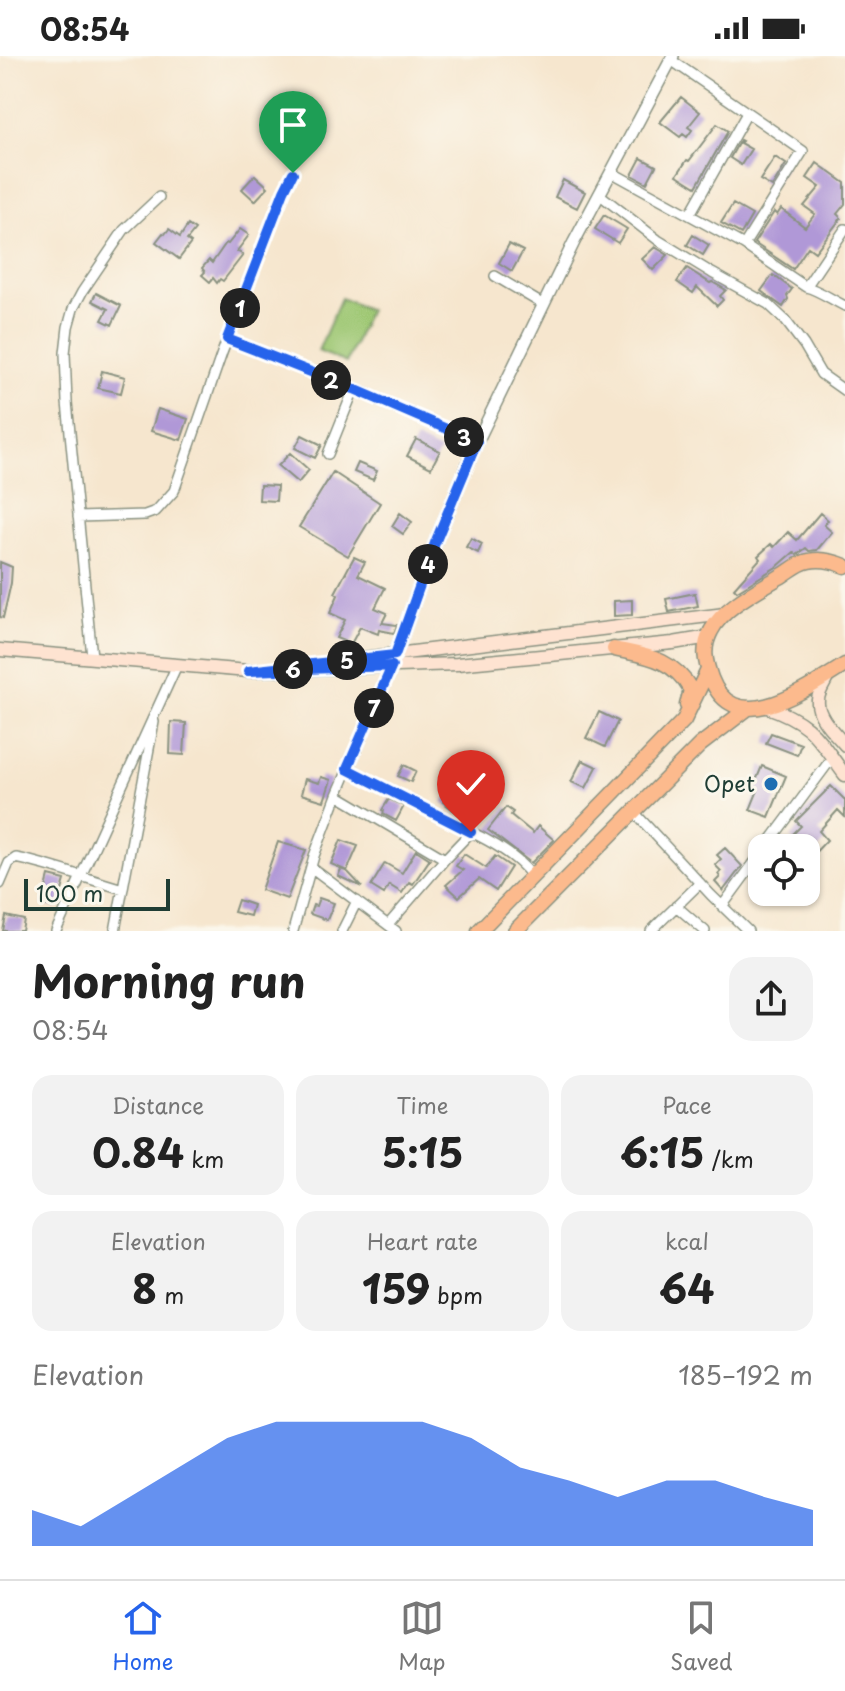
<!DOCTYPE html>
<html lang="en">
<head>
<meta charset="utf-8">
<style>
  :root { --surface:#fff; --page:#f2f2f2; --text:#222; --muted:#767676; --line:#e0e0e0; --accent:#2563eb }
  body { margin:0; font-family:"Playpen Sans",sans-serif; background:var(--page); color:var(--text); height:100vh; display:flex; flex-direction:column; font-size:30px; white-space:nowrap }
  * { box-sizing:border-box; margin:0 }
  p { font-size:26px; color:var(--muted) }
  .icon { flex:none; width:44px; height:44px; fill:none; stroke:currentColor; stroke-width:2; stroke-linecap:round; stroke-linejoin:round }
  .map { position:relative; height:875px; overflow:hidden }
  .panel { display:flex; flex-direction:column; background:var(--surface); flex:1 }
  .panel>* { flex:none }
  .tools { position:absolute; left:748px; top:778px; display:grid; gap:16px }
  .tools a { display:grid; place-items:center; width:72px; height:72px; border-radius:16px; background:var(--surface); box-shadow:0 2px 6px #0004; font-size:40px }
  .scale { position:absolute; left:24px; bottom:20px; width:146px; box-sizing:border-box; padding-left:8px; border:4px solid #1f3d34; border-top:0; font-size:22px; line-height:28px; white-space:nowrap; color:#1f3d34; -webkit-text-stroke:6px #fbf7ec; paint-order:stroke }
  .pin { position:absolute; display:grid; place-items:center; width:68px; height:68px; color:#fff; margin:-82px -34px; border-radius:50% 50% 50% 0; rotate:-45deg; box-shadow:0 0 8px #0007 }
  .pin .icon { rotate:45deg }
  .km { position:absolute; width:40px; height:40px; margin:-20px; border-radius:50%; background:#222; color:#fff; font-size:22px; line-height:40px; text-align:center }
  .round { display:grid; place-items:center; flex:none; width:84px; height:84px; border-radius:24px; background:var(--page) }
  .headline { display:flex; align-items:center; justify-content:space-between; height:136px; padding:0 32px }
  h1 { font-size:44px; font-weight:700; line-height:60px }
  .stats { display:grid; grid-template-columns:repeat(3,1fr); gap:12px; height:136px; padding:8px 32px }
  .stats div { display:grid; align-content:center; border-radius:20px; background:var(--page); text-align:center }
  .stats b { font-size:40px; font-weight:700 }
  .stats small { font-size:22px; font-weight:400 }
  .stats p { font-size:22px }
  .chart { height:224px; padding:16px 32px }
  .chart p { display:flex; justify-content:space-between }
  .chart svg { width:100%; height:144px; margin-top:8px; fill:var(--accent); opacity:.7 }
  .status { display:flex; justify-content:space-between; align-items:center; height:56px; padding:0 40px; background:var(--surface); direction:ltr }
  .status svg { height:22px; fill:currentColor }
  .tabs { display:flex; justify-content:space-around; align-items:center; height:112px; border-top:2px solid var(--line); background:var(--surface); font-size:22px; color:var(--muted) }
  .tabs a { display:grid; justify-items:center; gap:4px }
  .tabs .on { color:var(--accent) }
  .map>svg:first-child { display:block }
</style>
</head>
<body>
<div class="status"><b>08:54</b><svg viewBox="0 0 49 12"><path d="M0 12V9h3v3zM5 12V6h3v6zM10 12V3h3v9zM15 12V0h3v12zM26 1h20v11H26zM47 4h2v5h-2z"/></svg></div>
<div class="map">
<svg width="845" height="875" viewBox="0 0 845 875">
  <rect width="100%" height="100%" fill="#fbf7ec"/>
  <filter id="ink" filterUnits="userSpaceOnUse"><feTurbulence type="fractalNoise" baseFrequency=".0125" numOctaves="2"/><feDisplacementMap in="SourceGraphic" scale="16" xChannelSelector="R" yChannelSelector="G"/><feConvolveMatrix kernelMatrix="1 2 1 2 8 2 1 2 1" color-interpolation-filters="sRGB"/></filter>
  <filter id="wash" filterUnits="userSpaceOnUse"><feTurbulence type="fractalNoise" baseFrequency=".006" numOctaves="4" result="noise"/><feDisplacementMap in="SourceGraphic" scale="32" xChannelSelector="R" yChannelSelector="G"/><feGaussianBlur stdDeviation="1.8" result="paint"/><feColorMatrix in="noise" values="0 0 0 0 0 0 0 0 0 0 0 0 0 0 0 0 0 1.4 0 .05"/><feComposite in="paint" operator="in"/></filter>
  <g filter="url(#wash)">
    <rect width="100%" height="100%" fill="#f6e6ce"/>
    <path fill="#9ec773" stroke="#5e8254" stroke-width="2" d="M341,242L369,254L346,307L318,295Z"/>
    <g id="blocks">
      <path fill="#b098d7" d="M681,41L700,56L688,71L692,74L687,81L683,78L680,81L660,66Z
        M717,68L728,75L696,131L677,119L687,104L689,105Z
        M740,84L742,85L740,87L751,93L741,109L730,102Z
        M775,101L786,108L772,131L760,124Z
        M641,102L656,110L647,127L632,119Z
        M817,107L845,127V148L837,158L841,162L815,196L808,191L793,213L754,187L774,156L777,159L781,153L805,171L815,158L804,150L820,131L807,122Z
        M255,119L268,131L255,145L242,133Z
        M563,124L585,136L577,152L555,141Z
        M733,148L752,159L741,178L721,167Z
        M604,159L627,173L618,187L595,173Z
        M188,169L195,174L187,184L191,187L179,203L156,186L163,177L165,178L169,173L180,181Z
        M240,173L249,179L237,195L243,199L223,225L220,223L217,227L213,222L210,226L202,219L205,216L202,212L209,204L212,207L226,187L228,188Z
        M693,179L709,189L703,199L687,189Z
        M509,188L523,195L512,215L499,207Z
        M655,191L668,199L653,214L642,203Z
        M687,212L710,227L712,226L726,234L720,240L723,244L717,250L697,231L693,237L677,226Z
        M773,219L792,233L787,240L788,243L783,251L761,235Z
        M96,237L121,250L112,269L102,264L108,253L92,245Z
        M102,315L125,321L121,337L98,332Z
        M158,353L188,363L181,384L151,375Z
        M302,379L322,389L315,402L295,392Z
        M416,383L440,395L431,412L407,400Z
        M290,397L309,414L298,427L278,410Z
        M358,407L377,415L373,424L354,416Z
        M333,416L380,447L348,500L299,471Z
        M260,429L277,430L276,445L259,444Z
        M400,457L412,466L403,478L392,470Z
        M820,457L828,464L824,469L832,476L817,494L809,495L806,492L797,499L794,496L778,510L737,535L734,532L760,503L758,500L771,488L774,491L788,476L797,484Z
        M471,482L482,488L478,497L466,491Z
        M354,501L365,506L358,519L385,532L375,552L387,557L382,567L397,569L394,577L379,574L378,578L360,571L351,588L336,582L345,564L330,557L338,539L335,537Z
        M0,506L12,511L11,527L3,562L0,561Z
        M695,537L698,550L669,556L666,543Z
        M632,544V559L614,560V545Z
        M599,656L618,665L605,691L586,682Z
        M171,666L186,667L184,699L170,698Z
        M771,677L801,688L797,699L766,687Z
        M582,704L597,711L586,732L571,726Z
        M404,709L416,715L411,726L398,720Z
        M762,710L786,720L769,761L750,754L758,734L753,732Z
        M321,721L331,724L324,745L301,738L305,723L319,727Z
        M457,728L472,739L458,758L443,746Z
        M831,730L845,744V761L838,754L819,775L827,784L806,806V792H800L790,781L801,770L796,765Z
        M389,743L404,750L396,765L383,758L384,755L382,754Z
        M506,751L513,756L511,759L533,777L538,770L554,784L531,807L488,774Z
        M341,784L358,790L347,815L331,808Z
        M278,786L306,794L287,843L261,834Z
        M725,792L742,810L723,835L715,826L720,821L718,818L721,815L715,809L721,803L717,799Z
        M416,794L430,803L413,828L409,826L402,837L389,829L384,838L371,830L385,807L402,817Z
        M464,798L486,812L495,800L511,811L496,835L479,823L459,841L446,829L463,814L456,810Z
        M341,813L348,816L362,831L338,820Z
        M49,820L65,824L57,852L42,848Z
        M319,842L334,847L327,864L310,858L313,849L316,850Z
        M238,844L253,849L250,860L234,856Z
        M6,860L24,864L22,875H3Z"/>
    </g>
  </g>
  <g filter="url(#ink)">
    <use href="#blocks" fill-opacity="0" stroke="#8a9281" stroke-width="2"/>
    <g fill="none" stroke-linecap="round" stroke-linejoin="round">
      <g stroke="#8a9281" stroke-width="12">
        <path id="minor" d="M671,4L803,95L744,189
          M611,116L744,189L806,231C819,234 832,244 845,250
          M599,138L658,184L712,217L768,248L785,264L804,289L821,318L845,335
          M690,158L747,57
          M495,220L544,249
          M806,231L845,173
          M227,283L354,333L477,386
          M328,398L354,333
          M78,461L145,459L156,455L174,435L222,297L284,135L293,117
          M92,601L67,346L65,297L68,271L73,253L82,236L124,174L159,141
          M347,713L471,776
          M337,739L445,803
          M634,756L711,839L748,875
          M765,792L832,702
          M312,812L396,875
          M0,828L9,807L16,802C52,809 87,823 123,833
          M723,849L762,796
          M676,850L705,875
          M388,869L445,803L471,776C492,786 519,802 532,820
          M56,875L177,609
          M115,875L154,666
          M293,875L314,800L337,739L392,610
          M342,875L357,845
          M651,875L700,827"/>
      </g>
      <g stroke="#8a9281" stroke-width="14">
        <path id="tertiary" d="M395,599L435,487L477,386L574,186L673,0"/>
      </g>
      <g stroke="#8a9281" stroke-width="15">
        <path id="secondary" d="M0,594L248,615L457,608L673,587L709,581
          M339,605L725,558
          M828,620C825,627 818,636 818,644C816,661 836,678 845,689
          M765,650C813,667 816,680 845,719"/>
      </g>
      <g stroke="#8a9281" stroke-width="17">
        <path id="primary" d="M845,510C833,505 822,502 809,505C800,506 791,514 783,519C760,533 723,551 711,575C702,592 705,605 711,622C735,686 809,631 845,609
          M614,593C646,600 673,602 691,634L687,649
          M479,875L684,664L708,614
          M515,875L700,689L747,653"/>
      </g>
      <use href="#minor" stroke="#fff" stroke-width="9"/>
      <use href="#tertiary" stroke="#fff" stroke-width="11"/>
      <use href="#secondary" stroke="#fee3d1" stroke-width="12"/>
      <use href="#primary" stroke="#fcba8d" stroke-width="14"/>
    </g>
  </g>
  <g fill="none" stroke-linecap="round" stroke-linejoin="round" filter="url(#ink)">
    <g stroke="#fff" stroke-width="16">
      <path id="route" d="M293,117L284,135L227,283L354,333L477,386L435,487L395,599L248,615L392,610L347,713L471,776"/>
    </g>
    <use href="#route" stroke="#2563eb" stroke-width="10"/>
  </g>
  <circle fill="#1f6fb2" stroke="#fbf7ec" stroke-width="3" cx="771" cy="728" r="8"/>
  <g text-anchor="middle" stroke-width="6" stroke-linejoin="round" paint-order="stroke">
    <g font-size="22" fill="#1f3d34" stroke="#fbf7ec" text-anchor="end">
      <text x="755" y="736">Opet</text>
    </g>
  </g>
</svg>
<div class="tools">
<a><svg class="icon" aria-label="locate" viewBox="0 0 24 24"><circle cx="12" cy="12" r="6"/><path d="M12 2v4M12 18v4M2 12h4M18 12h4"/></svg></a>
</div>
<div class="scale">100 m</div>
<div class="pin" style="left:293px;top:117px;background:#1e9e55"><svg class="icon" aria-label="arrive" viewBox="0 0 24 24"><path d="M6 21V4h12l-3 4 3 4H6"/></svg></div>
<div class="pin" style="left:471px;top:776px;background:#d93025"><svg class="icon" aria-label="check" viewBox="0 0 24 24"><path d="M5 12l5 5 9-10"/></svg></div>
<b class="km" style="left:240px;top:252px">1</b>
<b class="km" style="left:331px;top:324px">2</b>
<b class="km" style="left:464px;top:381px">3</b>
<b class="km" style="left:428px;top:508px">4</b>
<b class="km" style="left:347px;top:604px">5</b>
<b class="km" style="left:293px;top:613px">6</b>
<b class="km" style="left:374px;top:652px">7</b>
</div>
<section class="panel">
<div class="headline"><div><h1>Morning run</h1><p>08:54</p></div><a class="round"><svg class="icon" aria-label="share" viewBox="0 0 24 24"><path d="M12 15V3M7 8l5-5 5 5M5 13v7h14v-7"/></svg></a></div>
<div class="stats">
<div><p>Distance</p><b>0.84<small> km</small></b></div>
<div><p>Time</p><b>5:15</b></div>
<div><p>Pace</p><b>6:15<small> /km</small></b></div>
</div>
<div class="stats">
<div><p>Elevation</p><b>8<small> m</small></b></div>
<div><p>Heart rate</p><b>159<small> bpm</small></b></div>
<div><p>kcal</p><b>64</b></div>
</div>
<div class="chart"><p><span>Elevation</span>185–192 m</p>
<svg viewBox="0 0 160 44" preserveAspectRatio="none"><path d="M0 44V33L10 38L20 29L30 20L40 11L50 6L60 6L70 6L80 6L90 11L100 20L110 24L120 29L130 24L140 24L150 29L160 33V44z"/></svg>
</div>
</section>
<nav class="tabs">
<a class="on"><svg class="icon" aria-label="home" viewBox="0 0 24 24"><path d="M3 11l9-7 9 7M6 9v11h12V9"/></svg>Home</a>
<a><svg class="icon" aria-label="map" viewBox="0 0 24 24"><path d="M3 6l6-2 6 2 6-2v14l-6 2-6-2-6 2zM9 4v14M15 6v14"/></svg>Map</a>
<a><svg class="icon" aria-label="saved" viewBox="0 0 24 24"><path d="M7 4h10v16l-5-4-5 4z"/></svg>Saved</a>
</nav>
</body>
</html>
